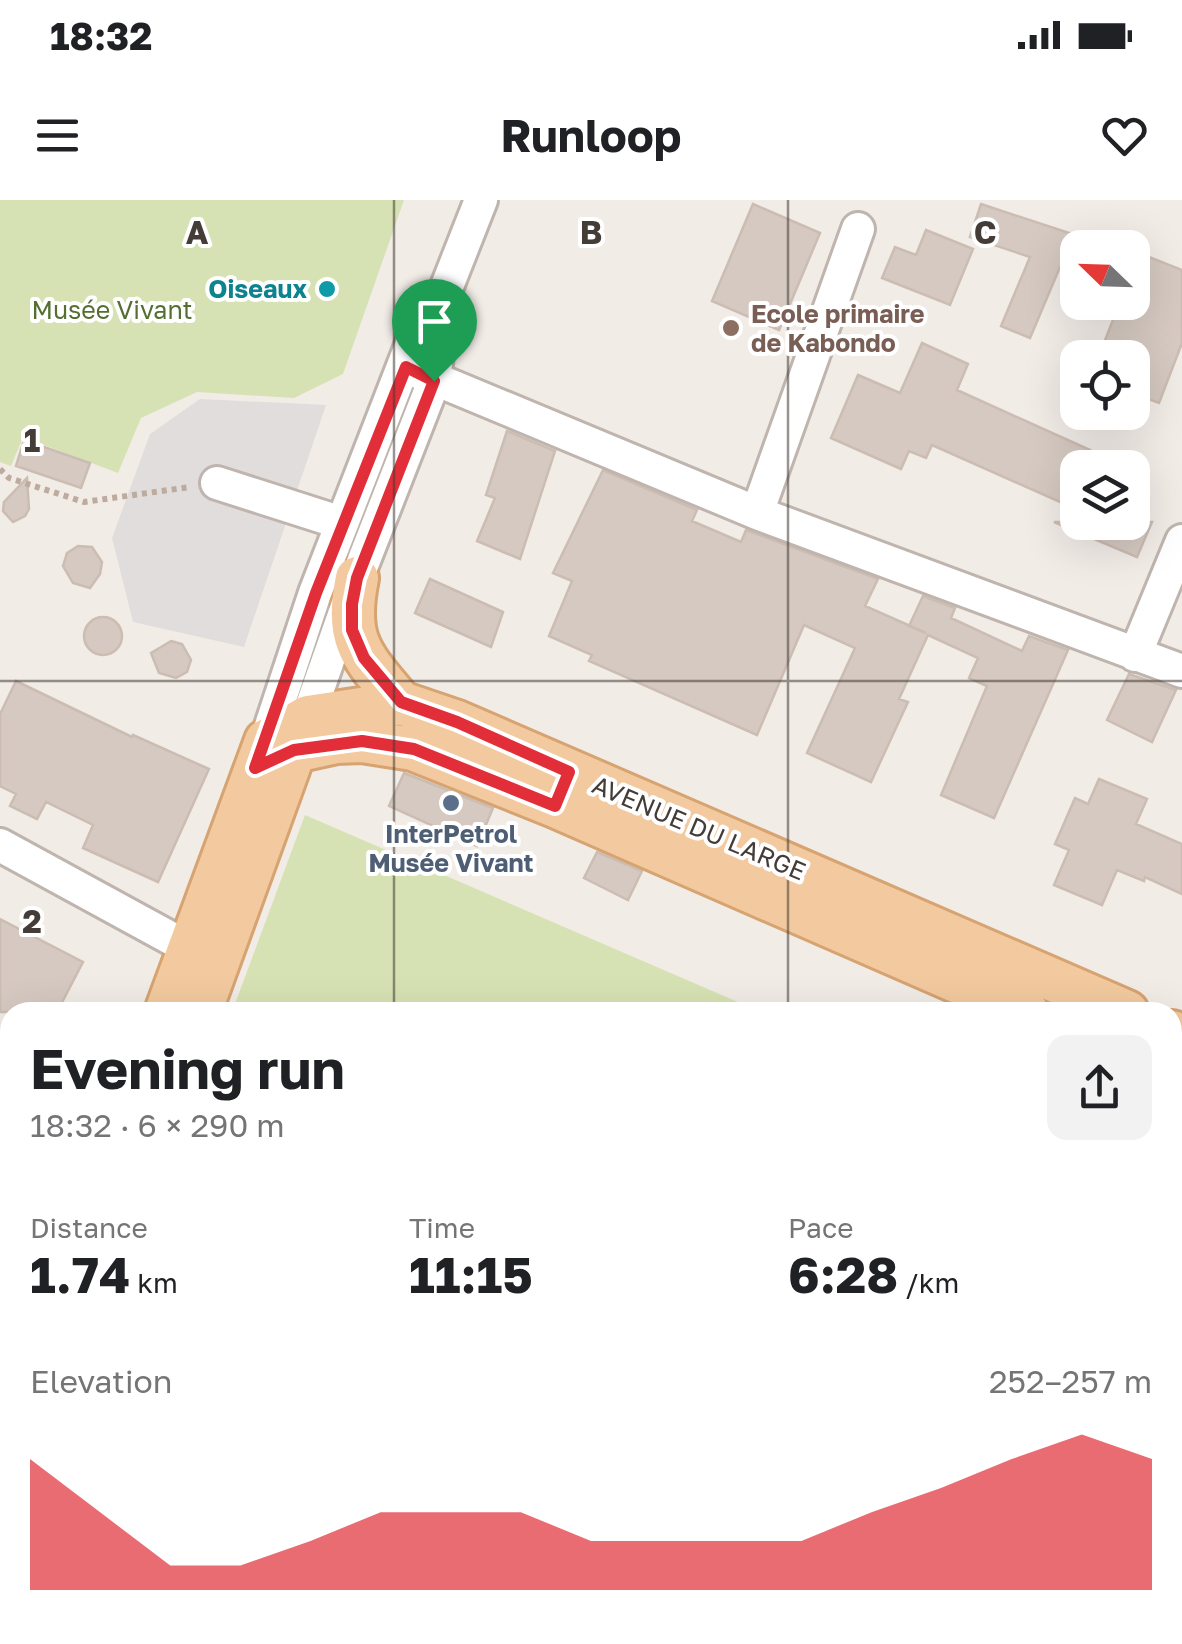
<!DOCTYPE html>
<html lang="en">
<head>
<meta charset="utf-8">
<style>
  :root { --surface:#fff; --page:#f2f2f2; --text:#202124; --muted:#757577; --accent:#e22e38 }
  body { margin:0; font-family:"Golos Text",sans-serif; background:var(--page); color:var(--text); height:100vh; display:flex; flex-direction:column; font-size:38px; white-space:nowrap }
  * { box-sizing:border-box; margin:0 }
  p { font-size:32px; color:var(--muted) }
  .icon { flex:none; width:55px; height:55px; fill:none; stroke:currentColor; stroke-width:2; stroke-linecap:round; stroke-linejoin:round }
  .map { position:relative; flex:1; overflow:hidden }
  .drawer { position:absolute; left:0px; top:802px; width:1182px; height:642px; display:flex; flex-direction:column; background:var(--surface); border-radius:30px 30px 0 0; box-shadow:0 10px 40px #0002 }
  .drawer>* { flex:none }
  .needle { width:65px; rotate:293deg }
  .buttons { position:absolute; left:1060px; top:30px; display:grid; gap:20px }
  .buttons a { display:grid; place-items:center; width:90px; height:90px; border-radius:20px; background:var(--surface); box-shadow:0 10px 40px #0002; font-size:50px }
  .pin { position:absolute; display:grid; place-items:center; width:85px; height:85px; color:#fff; margin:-102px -42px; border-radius:50% 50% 50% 0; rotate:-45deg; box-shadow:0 0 10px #0007 }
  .pin .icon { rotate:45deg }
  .round { display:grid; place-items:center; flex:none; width:105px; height:105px; border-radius:20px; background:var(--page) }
  .headline { display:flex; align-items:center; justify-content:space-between; height:170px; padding:0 30px }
  h1 { font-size:55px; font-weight:700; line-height:75px }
  .stats { display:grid; grid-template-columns:repeat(3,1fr); gap:15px; height:170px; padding:10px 30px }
  .stats div { display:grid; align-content:center }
  .stats b { font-size:50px; font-weight:700 }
  .stats small { font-size:28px; font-weight:400 }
  .stats p { font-size:28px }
  .chart { height:280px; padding:20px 30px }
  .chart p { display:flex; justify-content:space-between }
  .chart svg { width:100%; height:180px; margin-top:10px; fill:var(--accent); opacity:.7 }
  .status { display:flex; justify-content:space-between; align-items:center; height:70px; padding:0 50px; background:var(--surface); direction:ltr }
  .status svg { height:28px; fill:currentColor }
  header { display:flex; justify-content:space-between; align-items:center; height:130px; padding:0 30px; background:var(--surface); font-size:45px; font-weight:700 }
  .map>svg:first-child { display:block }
</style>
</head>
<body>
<div class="status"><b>18:32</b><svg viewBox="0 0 49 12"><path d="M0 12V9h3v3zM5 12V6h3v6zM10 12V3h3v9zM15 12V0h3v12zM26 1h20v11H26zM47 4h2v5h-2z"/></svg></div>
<header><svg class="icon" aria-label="menu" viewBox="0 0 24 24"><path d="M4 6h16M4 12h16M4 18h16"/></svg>Runloop<svg class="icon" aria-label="heart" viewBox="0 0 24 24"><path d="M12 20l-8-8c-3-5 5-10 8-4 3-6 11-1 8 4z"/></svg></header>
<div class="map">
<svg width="1182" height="1444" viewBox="0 0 1182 1444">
  <rect width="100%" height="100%" fill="#f2ece7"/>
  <path fill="#d7e2b4" d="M0,0H404L343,174L294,198L197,192L141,218L118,273L23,237L11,266L0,262Z
    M305,615L761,812H232Z
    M105,1435H778L774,1444H126Z"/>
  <path fill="#e0dddc" d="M200,199L326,205L244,447L133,422L112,338L150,234Z"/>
  <path fill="#d5c9c1" stroke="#ccbdb2" stroke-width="2.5" d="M753,4L820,33L779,130L712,101Z
    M981,4L1078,36V73L1060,67L1030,138L1001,126L1030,57L970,37Z
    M926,30L973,49L950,105L882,78L895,47L916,55Z
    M1139,53L1182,70V143L1159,203L1132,193V158H1098L1120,102H1132V54L1138,56Z
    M922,143L968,164L957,190L1090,250L1083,268H1078V310L932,245L926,258L909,251L901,269L831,238L858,175L900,193Z
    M507,231L555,251L520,359L477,341L495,298L486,295Z
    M24,240L90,263L81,288L16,266Z
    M603,270L697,310L692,321L741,342L746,330L878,379L865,406L926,433L909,426L923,396L955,408L951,418L1022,451L1029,436L1068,450L994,618L941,595L987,486L969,478L978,458L928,435L899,499L908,502L871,582L807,553L855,448L804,425L757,535L589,461L592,455L549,436L572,381L553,373Z
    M27,278L29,309L25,316L13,322L3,311L4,302Z
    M1054,322H1152L1137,357Z
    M78,346L92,347L102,362L100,374L90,388L73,383L63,366L67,353Z
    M430,379L503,412L491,447L415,413Z
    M84 436a19 19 0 1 1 38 0a19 19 0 1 1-38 0Z
    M171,441L182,444L191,460L187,472L176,478L159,473L151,453Z
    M1129,474L1176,490L1152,542L1107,520Z
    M16,481L132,537L133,535L209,569L158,682L83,648L93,625L46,602L37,619L10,606L16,594L0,586V514Z
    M404,573L493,608L477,646L389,606Z
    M1099,579L1147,599L1136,624L1182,644V694L1145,677L1144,681L1117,670L1102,705L1054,685L1069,650L1055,644L1075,598L1088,604Z
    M597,652L642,671L628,700L584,678Z
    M0,719L83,762L57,812H0Z"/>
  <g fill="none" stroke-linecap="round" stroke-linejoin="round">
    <g stroke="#bfb5ae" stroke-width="38">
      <path id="minor" d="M406,167L757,313L1182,471
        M217,283L342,323
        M757,313L858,29
        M1135,455L1182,341
        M308,517L357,378L434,181L444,94L481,0
        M266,541L315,393L418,128L438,102
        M0,645L207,758
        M1172,938L1182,919
        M0,1061L10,1065
        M1117,1444L1119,1435"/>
    </g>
    <g stroke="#d6a371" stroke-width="48">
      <path id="major" d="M357,378C344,442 362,456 401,503
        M265,564L295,551L336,542L362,541L413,549L555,606L1027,812
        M166,812L266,541L308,517L401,503L457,522L1127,812
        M200,812L300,536
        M1172,832L1182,836
        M1172,876L1182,880
        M0,1260L10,1232
        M0,1364L10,1337"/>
    </g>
    <path stroke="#bcab9e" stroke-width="6" stroke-dasharray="5 5" stroke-linecap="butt" d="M0,269L9,278L84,302L190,287"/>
    <use href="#minor" stroke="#fff" stroke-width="32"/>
    <use href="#major" stroke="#f3ca9f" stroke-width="42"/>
  </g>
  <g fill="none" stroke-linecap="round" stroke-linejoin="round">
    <g stroke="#fff" stroke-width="20">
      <path id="route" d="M406,167L434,181L357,378L352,404V430L364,458L401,502L457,522L569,572L555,606L414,549L362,541L294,550L255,568L316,393Z"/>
    </g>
    <use href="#route" stroke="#e22e38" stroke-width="12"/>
  </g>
  <path fill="none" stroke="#443c37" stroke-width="2.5" stroke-opacity="0.55" d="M394,0V812M788,0V812M0,481H1182M0,963H10M1172,963H1182M394,1435V1444M788,1435V1444"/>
  <circle fill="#0f9aa8" stroke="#fff" stroke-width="4" cx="327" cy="89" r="10"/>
  <circle fill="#8d6e63" stroke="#fff" stroke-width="4" cx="731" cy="128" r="10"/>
  <circle fill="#5c6f8a" stroke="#fff" stroke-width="4" cx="451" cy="603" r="10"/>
  <g text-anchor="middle" stroke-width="8" stroke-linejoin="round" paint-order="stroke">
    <g font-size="25" font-weight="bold" fill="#0d838f" stroke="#fff" text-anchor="end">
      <text x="307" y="98">Oiseaux</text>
    </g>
    <g font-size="25" fill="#556f31" stroke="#fff">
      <text x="112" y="119">Musée Vivant</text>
    </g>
    <g font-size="25" font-weight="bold" fill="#785e54" stroke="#fff" text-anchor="start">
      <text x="751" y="123">Ecole primaire<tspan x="751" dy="29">de Kabondo</tspan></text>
    </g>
    <g font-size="25" fill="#443c37" stroke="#fff">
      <text transform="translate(699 628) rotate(23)" y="9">AVENUE DU LARGE</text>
    </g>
    <g font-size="25" font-weight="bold" fill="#4e5e75" stroke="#fff">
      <text x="451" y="643">InterPetrol<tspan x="451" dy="29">Musée Vivant</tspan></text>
    </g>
  </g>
  <g font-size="32" text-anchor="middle" font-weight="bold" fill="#443c37" stroke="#fff" stroke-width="8" stroke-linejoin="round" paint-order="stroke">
    <text x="197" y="44">A</text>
    <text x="591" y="44">B</text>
    <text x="985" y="44">C</text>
    <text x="32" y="252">1</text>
    <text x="32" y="733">2</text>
  </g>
</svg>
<div class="buttons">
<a><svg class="needle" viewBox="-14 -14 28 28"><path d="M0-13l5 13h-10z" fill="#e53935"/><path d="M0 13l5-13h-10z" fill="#757577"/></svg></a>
<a><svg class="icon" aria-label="locate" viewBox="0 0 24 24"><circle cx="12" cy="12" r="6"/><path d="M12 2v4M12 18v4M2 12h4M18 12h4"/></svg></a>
<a><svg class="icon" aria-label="layers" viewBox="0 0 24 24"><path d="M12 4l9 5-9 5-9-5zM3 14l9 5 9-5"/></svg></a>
</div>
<div class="pin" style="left:434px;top:181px;background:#1e9e55"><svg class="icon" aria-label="arrive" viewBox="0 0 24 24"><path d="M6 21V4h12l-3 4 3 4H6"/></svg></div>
<section class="drawer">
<div class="headline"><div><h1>Evening run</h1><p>18:32 · 6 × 290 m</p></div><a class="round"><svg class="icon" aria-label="share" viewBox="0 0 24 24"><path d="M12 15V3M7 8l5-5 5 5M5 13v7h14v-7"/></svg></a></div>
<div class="stats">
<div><p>Distance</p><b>1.74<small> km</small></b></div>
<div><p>Time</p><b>11:15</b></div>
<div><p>Pace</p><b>6:28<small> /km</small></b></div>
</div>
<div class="chart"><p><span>Elevation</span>252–257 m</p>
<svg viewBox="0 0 160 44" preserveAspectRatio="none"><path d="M0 44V12L10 25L20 38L30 38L40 32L50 25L60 25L70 25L80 32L90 32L100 32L110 32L120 25L130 19L140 12L150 6L160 12V44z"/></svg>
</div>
</section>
</div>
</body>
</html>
